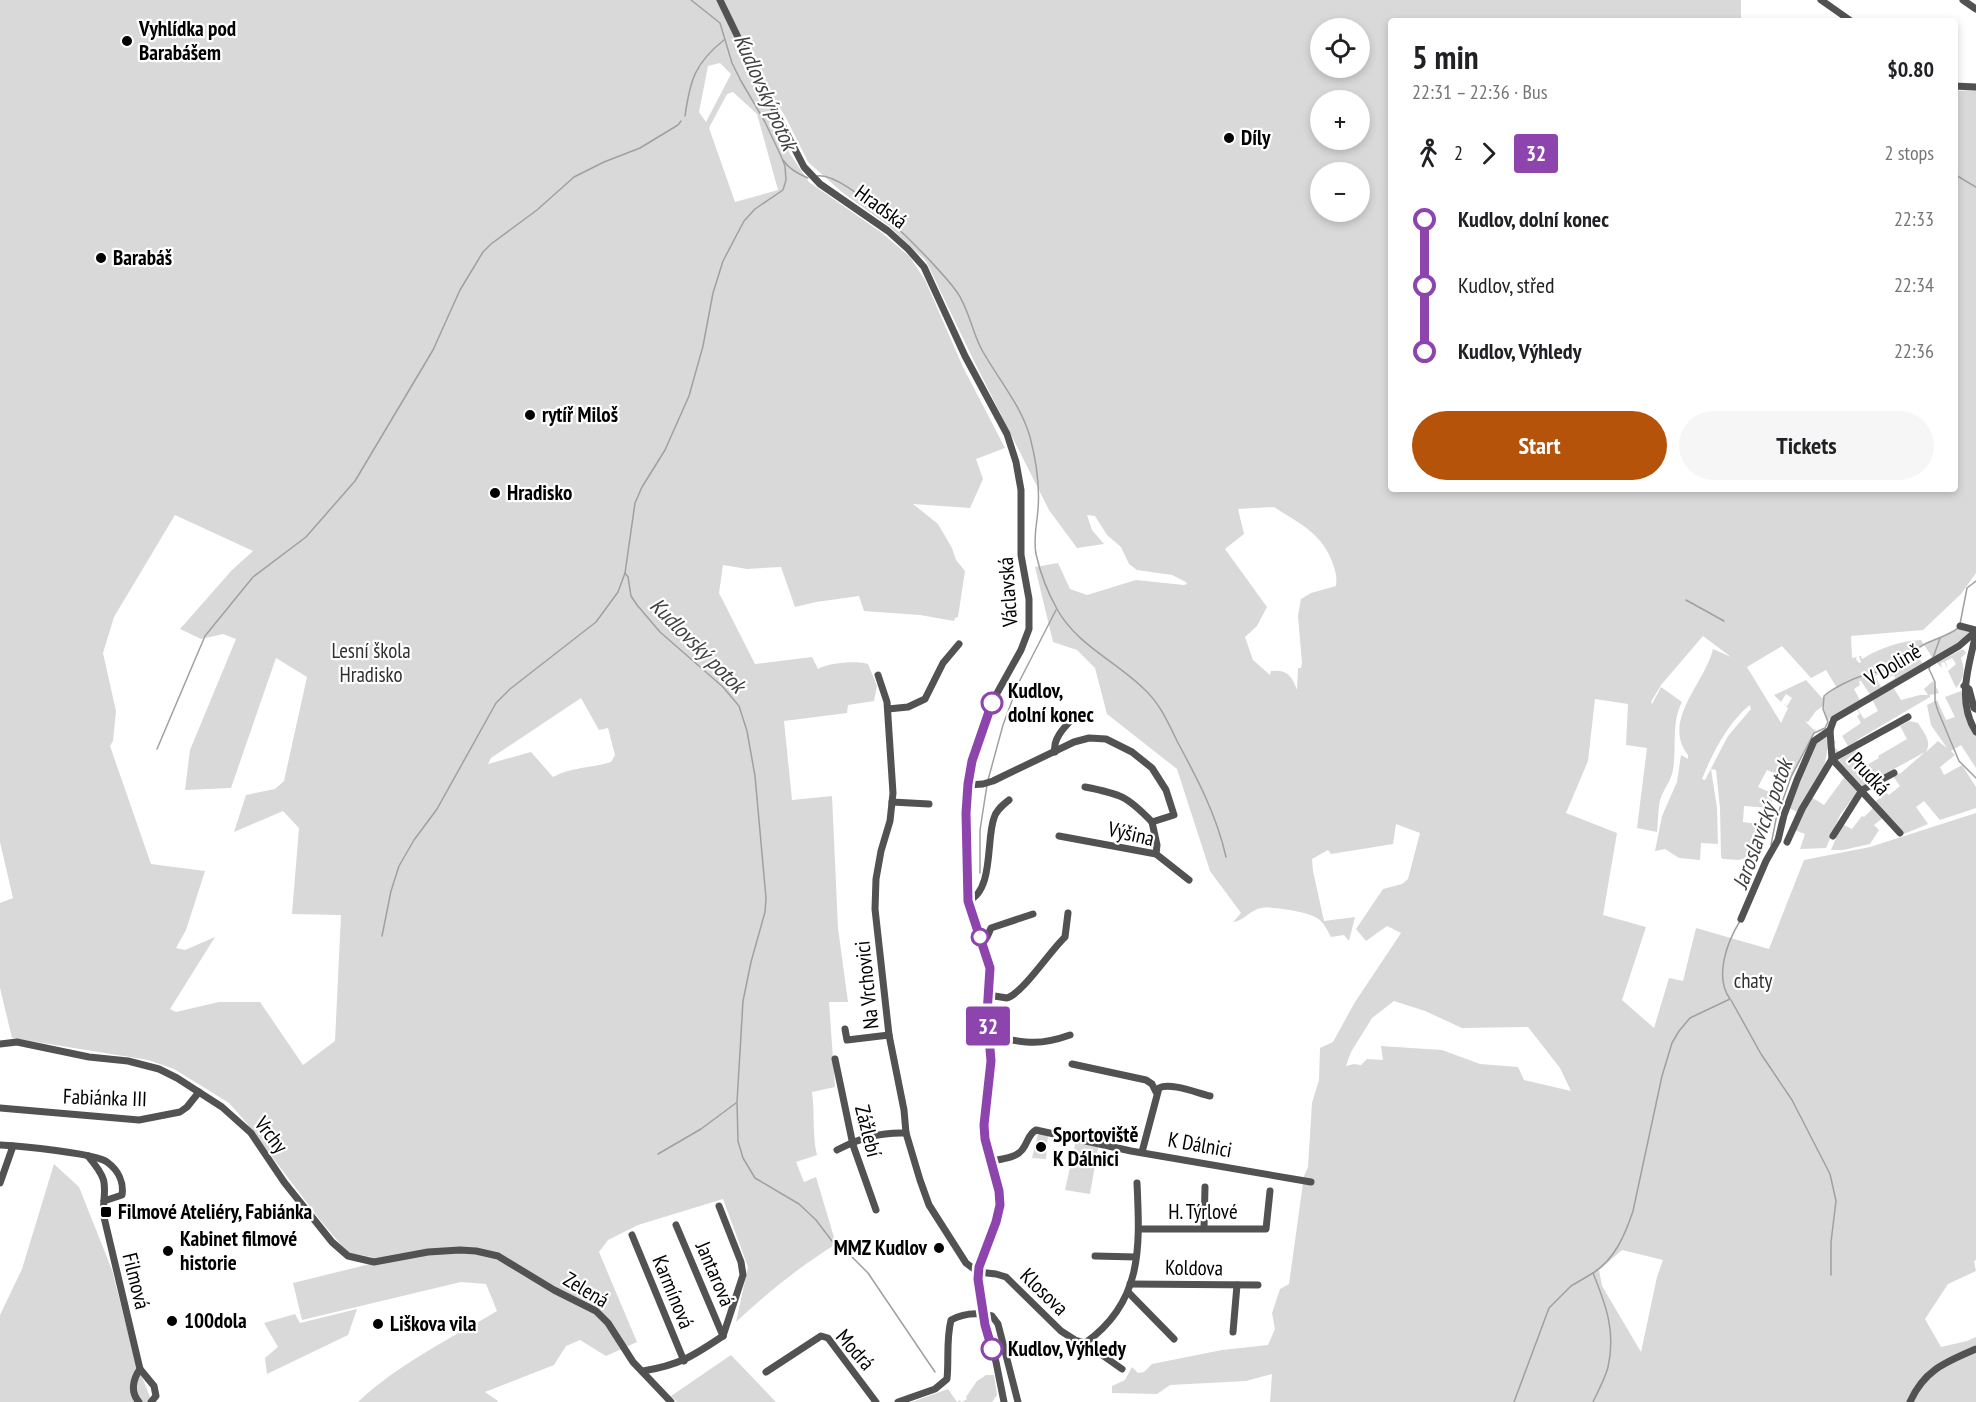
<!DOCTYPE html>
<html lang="en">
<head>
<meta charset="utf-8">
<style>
  :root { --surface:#fff; --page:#f6f6f6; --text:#202124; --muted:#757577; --accent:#b45309 }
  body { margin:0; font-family:"PT Sans Narrow",sans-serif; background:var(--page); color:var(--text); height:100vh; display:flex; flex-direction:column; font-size:22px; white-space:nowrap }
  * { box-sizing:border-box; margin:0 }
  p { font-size:20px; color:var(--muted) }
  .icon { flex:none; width:33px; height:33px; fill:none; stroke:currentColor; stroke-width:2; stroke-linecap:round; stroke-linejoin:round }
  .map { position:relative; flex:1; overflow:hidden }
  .details { position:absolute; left:1388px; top:18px; width:570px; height:474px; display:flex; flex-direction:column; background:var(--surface); border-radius:6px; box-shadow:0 3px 9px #0003 }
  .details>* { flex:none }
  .badge { padding:0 12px; border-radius:4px; font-size:21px; line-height:39px }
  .controls { position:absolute; left:1310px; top:18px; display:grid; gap:12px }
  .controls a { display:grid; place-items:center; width:60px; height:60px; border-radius:50%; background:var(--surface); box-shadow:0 3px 9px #0003; font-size:30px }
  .map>.badge { position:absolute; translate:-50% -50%; box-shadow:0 0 0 3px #fff }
  .legs { display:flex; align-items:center; gap:9px; height:66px; padding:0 24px; font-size:20px }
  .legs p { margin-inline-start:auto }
  .head { display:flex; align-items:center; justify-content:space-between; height:102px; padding:0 24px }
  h1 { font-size:33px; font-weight:800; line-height:45px }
  .button { display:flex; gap:12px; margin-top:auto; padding:12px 24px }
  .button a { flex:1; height:69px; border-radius:36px; background:var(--accent); color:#fff; font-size:24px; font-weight:800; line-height:69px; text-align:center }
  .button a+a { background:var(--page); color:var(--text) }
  ul { padding:0 24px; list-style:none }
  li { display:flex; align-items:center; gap:21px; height:66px; font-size:22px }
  li i { display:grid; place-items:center; width:9px; height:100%; margin:0 8px; background:currentColor }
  li i::after { content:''; width:15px; height:15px; margin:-8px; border:4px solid; border-radius:50%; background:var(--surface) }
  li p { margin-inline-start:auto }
  li:first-child i { background:linear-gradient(#0000 50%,currentColor 0) }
  li:last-child i { background:linear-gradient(currentColor 50%,#0000 0) }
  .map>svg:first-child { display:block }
</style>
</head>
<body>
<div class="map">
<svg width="1976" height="1402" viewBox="0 0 1976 1402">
  <rect width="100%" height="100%" fill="#fff"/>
  <g fill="#d9d9d9" fill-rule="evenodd">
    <path d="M0,0H717L774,114L790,154L809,182L882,233L910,257L925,280L963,367L1005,448L976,459L983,479L970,508L913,504L938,524L952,548L956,560L965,571L958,617L955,618L954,621L920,615L864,611L859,596L816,602L795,607L781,567L747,569L723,565L719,593L755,664L812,657L818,669C827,663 858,660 868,664L877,686L874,701L848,705L847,713L784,721L792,800L832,796L838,928L848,1002H829L835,1087L812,1092C815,1113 812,1135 817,1155L796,1162L804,1182L816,1177L836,1244C799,1267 767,1293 736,1322L748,1267L723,1199L638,1225L608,1240L599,1252L637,1342L606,1356L580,1340L566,1346L554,1365L485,1392L498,1401L497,1402H358C398,1364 450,1339 497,1311L486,1284L461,1282L302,1320L293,1283L370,1264L372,1257L348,1253L320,1220L245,1121L229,1103L174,1069L148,1060L12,1038L0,988V903L13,898L0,842ZM720,63L731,74L706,122L699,112L708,66ZM733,92L757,114L778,190L735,202L709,128L727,94ZM175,515L253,551L232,570L180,629L201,639L223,634L236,639L190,750L185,790L231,788L276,658L307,677L284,781L275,789L246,795L234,832L283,811L299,828L292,914L341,915L335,1041L303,1065L260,1002H219L176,1012L170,1009L215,937L185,950L176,948L186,930L205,871L151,864L110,746L113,741L116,711L103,653L114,617ZM581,698L599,730L608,728L615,755L611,762C592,768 571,767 553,777L531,752L488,764L491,758Z"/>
    <path d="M724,0H1741V21H1390V489H1954L1955,91L1976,90V573L1961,594L1923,630L1851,636L1852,658L1857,657L1856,659L1859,663L1861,662L1859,656H1861L1862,659C1880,648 1900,641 1921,640L1924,645L1957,628L1970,632L1962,642L1928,663L1926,661L1932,657L1924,645L1915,651L1924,666L1871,696L1861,681H1859L1860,685L1854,689L1861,702L1830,720L1829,717V720L1827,721L1823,706L1816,711L1808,722L1805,721L1814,730L1816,729L1790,780L1767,770L1758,787L1774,794L1770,808L1744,806L1743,822L1765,825L1762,854L1739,860L1723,859L1721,857L1720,808L1716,770L1711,769L1717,808L1718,844L1701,843L1700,860L1679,858L1665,849L1655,851L1662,816L1677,782L1681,755L1688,759V755C1661,721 1705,683 1713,649L1731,657L1703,636L1661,685L1651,702L1652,704L1661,687L1682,702C1671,723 1677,747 1673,770C1671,781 1663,790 1660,800C1658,810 1658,822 1657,832L1637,828L1647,748L1626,745L1628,704L1595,699L1588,761L1566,813L1617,833L1603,915L1646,927L1622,1000L1654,1028L1669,978L1683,981L1696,928L1769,949L1804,860L1870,847L1976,813V1260L1974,1261L1976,1271L1948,1284L1925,1319L1941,1347L1967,1341L1976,1337V1402H1270L1272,1374L1246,1381L1170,1385L1157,1394L1112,1393V1386L1125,1380L1132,1367L1138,1373L1144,1372L1152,1364L1222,1350L1268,1345L1275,1329L1272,1313L1280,1289L1289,1284L1304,1176L1308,1167L1312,1103L1319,1080L1320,1048L1333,1042L1355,1002L1401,933L1387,926L1366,941L1356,929L1383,889L1402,884L1408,879L1420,833L1396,824L1393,844L1331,854L1328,850L1312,859L1313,871L1324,921L1355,917L1349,941L1344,935L1331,937C1327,930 1324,922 1317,918C1308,912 1273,906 1262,908C1251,909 1244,921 1233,922L1241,913L1210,871L1177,769L1107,714L1095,668L1077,650L1053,642L1035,567L1058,563L1070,589L1087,595L1136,580L1184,585L1187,584L1186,582L1172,575L1137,570L1129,564L1121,547L1107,535L1095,516L1087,515L1092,530L1104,544L1077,548L1049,510L973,359L926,261L888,225L843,193L808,162L786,118L757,69ZM1320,28H1359V68H1320ZM1320,100H1359V140H1320ZM1320,172H1359V212H1320ZM1274,507C1300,524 1324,534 1334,567C1336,573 1337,578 1336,586L1311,593L1301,599L1298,616L1302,663L1301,668H1298L1297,690C1292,676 1287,669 1271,671L1270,675L1253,660L1245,637L1257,626L1267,607L1225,549L1244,534L1238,509ZM1782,646L1811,678L1826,670L1837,688L1822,698L1806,680L1774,695L1781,702L1786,694L1792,698L1787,706L1783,703L1788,708L1781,723L1747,667ZM1884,671L1888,678L1894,675L1895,678L1881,687L1875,676ZM1750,705L1751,709L1728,736L1705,780L1702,779C1712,754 1728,722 1750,705ZM1394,1001L1425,1011L1462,1028L1528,1027L1560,1068L1571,1091L1524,1080L1518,1067L1480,1064L1442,1050L1381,1046L1383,1060L1367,1059L1361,1065L1354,1064L1346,1066L1351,1052L1372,1018ZM1622,1250L1663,1260L1657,1277L1641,1352L1602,1286L1599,1270Z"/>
    <path d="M1963,649L1966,653L1961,658C1965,670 1965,678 1956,688L1948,671L1956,664L1952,658L1945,661L1948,669L1944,662L1941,663L1942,668L1937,663Z"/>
    <polygon points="1933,681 1939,693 1930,695 1930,697 1857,740 1859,744 1838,755 1832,752 1833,740 1836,742 1833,745 1839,752 1848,746 1842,736 1861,723 1857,716 1860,714 1857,710 1854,710 1857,708 1864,719 1878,711 1872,699 1893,687 1901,700 1920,695 1928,695 1924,689"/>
    <path d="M1961,691L1971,729L1976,737V768L1961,745L1951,751L1955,755L1940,767L1944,775L1962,765L1976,787V808L1940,820L1924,801L1916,807L1928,824L1904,834L1875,802L1886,792L1889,795L1900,786L1893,776L1901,773L1925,752L1861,787L1835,759L1854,748L1865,766L1879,758L1878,756L1907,739L1900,726L1885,734L1884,731L1898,723L1900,726L1909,721L1918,723C1924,733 1932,741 1926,752L1938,741L1947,748L1931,725L1927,705L1937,700L1946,720L1955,717L1945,697Z"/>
    <polygon points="1825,734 1830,735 1824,768 1797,812 1789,808 1816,742"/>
    <polygon points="1846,775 1859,790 1840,815 1826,848 1800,849 1805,834 1794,830 1811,797 1824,805"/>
    <polygon points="1874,807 1884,817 1874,825 1879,830 1870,844 1843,850 1831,850 1842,824 1852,829 1862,816 1864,817"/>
    <polygon points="1038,1134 1048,1135 1046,1159 1032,1158"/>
    <polygon points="1076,1140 1097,1145 1098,1148 1090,1194 1065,1190"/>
    <polygon points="54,1164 79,1187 112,1270 135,1360 152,1402 0,1402 0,1315 22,1269"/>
    <polygon points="357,1309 348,1335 267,1374 265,1358 278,1347 264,1323 295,1314 300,1323"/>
    <polygon points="731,1355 776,1402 677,1402 671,1396"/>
    <polygon points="986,1375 994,1375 997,1395 992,1402 962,1402 967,1399 966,1397 977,1381"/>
    <polygon points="948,1389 957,1402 960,1400 961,1402 912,1402"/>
  </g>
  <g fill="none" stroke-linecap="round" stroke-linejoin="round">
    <g stroke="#a0a0a0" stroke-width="1.5">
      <polyline points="691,0 720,23 732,63 741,81 765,122 781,156 785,166 786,180 783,190 755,209 744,221 723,261 713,293 703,346 689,396 665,450 642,487 635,503 625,573 628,577 631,596 637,605 660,632 723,687 739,706 747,731 755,776 766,898 765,912 751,962 743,1001 737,1102 738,1141 743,1158 755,1178 799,1204 816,1220 835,1245 848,1253 868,1273 935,1372"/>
      <path d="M685,116C690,80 695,63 724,40"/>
      <path d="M783,160C789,169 798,174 808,178"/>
      <polyline points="1954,174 1976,187"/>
      <path d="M817,176C848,171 939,267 957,292C969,309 972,332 982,350C998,379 1021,405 1030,437C1036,460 1040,485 1038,509C1037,524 1033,539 1036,554C1040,572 1048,593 1057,609C1076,644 1115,661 1143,688C1159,702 1168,722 1177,741C1197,778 1217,816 1226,857"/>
      <polyline points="1686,600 1724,621"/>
      <polyline points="1960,624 1967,588 1976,581"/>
      <polyline points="1933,658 1940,638"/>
      <polyline points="1930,666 1929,669 1935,682 1935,701 1938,711 1959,761 1976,778"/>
      <polyline points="157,749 205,636 253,577 306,537 355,481 433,350 460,290 483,252 491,244 537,210 574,177 604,162 640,148 678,125 681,121"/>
      <polyline points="988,780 1003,725 1019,682 1056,610"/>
      <path d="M1771,845L1776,819L1791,777L1814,733L1825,728L1828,722L1823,709L1824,696C1833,688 1852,679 1864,675C1870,672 1876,673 1882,671C1898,664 1910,652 1925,644C1936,638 1949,636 1958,628"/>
      <polyline points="980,873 980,830 987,785"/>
      <polyline points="382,936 391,891 399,866 414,840 437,809 496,703 510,689 596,622 618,592 625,573"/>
      <polyline points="1731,1000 1761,1054 1792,1100 1830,1174 1836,1201 1831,1242 1831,1275"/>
      <polyline points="658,1154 701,1129 736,1103"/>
      <polyline points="1514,1402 1549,1308 1571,1286 1593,1273"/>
      <path d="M1593,1402C1598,1391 1605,1379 1608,1367C1616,1332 1606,1305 1593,1273C1615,1259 1625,1235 1633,1211L1662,1076L1672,1043L1679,1031L1690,1018L1730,999C1714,977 1727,942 1740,921"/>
    </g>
    <g stroke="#525252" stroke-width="7">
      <polyline points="720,0 750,62 804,167 820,184 888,231 908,249 924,267 965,356 1007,434 1016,462 1021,490 1021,555 1029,599 1029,629 1021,650 996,695 982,728 969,772 966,813 968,901 990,968 987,1014 991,1061 984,1125 985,1139 1000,1198 999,1214 979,1267 978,1284 985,1325 996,1362 1004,1402"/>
      <polyline points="1821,0 1851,21"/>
      <polyline points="1963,0 1976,9"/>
      <polyline points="1954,86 1976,87"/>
      <polyline points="1960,626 1976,630"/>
      <path d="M1976,633C1969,667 1956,700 1976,732"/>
      <polyline points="878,675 887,702 893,793 890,821 881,851 876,879 875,909 889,1035 904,1110 906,1133 920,1180 929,1205 966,1263 978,1272 996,1274 1006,1277 1061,1331 1075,1340 1085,1343 1122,1369"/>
      <polyline points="1964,686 1969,689 1974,708 1976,709"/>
      <polyline points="888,709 908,707 925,699 943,663 959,644"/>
      <path d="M1055,752C1052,737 1068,724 1077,714"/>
      <polyline points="967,785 983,784 993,781 1074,742 1089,738 1106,739 1132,752 1152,768 1166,790 1174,815 1152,822"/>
      <path d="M1085,787C1121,794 1127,796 1152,822"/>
      <polyline points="892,802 929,804"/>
      <polyline points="1152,822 1157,845 1156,854"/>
      <polyline points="1900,833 1832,759 1830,730 1834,719 1959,646 1976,631"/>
      <polyline points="1059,836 1156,854 1189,880"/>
      <polyline points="1833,836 1862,790 1894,773"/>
      <polyline points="1787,842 1802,809 1832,759 1908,717"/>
      <path d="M968,901C994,891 986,839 994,818C996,810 1003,805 1009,800"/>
      <polyline points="1741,919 1766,861 1778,840 1784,815 1797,780 1814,741 1830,730"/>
      <polyline points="982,943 987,937 991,928 1033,914"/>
      <path d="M988,995L1007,998C1023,993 1050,951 1065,937L1068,913"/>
      <polyline points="845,1029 847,1040 889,1035"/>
      <path d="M989,1036C1023,1042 1036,1047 1070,1035"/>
      <polyline points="0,1044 17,1042 89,1057 128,1061 159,1069 177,1078 222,1107 251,1133 284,1182 332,1242 348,1256 374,1262 428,1252 460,1250 476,1251 498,1256 554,1290 596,1311 608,1323 633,1362 671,1402"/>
      <polyline points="835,1059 853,1145 876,1210"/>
      <polyline points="1072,1064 1146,1080 1152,1084 1156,1092"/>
      <polyline points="0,1108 139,1120 180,1112 187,1107 199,1092"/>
      <path d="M0,1145C19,1146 95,1153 107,1162C118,1170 124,1182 122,1195L104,1201"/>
      <path d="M837,1150C860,1138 880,1132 906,1133"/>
      <path d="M1142,1152L1159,1088C1170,1082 1197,1093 1210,1096"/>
      <path d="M88,1156C109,1181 105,1183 103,1213L140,1369L154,1386L156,1396L151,1402"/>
      <path d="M991,1161C1001,1159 1016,1158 1022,1150C1028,1143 1028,1134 1036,1130L1131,1151L1311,1182"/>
      <polyline points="0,1183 13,1146"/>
      <polyline points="719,1206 741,1262 743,1275 723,1336"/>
      <polyline points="676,1225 723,1336"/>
      <polyline points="1204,1228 1205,1187"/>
      <polyline points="1139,1229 1266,1229 1270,1191"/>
      <polyline points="632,1235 684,1361"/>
      <polyline points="1095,1256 1136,1257"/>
      <polyline points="1130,1284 1258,1285"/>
      <polyline points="1128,1292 1174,1339"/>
      <polyline points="1233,1332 1237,1285"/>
      <path d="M1085,1343C1143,1302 1140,1247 1137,1183"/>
      <path d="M643,1371C680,1365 693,1356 723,1336"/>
      <polyline points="766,1372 821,1336 828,1338 876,1402"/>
      <path d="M139,1402C130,1392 133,1379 140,1369"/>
      <path d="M898,1402L935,1389L947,1379C949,1359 946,1340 951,1320C964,1313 977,1312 992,1316L998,1324L1018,1402"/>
      <path d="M1910,1402C1924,1370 1946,1362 1976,1349"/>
    </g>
  </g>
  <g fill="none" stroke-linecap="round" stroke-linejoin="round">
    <defs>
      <polyline id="line-1" points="992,703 972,761 968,784 966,813 968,901 990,968 987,1014 991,1061 984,1125 985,1139 999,1191 1000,1205 996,1222 979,1267 978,1279 985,1325 992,1349"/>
    </defs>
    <use href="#line-1" stroke="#fff" stroke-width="14"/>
    <use href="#line-1" stroke="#8e44ad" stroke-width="9"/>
  </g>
  <g fill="#000" stroke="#fff" stroke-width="2">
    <circle cx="127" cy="41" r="6"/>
    <circle cx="1229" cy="138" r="6"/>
    <circle cx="101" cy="258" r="6"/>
    <circle cx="530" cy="415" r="6"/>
    <circle cx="495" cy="493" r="6"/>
    <circle cx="1041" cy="1147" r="6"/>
    <rect x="100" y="1206" width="12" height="12" rx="3"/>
    <circle cx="939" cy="1248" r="6"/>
    <circle cx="168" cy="1251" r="6"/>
    <circle cx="172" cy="1321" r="6"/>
    <circle cx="378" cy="1324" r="6"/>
  </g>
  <g fill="#fff" stroke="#8e44ad" stroke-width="3">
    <circle cx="992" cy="703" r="10"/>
    <circle cx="980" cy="937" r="8"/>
    <circle cx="992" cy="1349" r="10"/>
  </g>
  <g text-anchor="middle" stroke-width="4.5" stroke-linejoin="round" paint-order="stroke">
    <g font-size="21" font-weight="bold" fill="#000" stroke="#fff" text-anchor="start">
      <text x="139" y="36">Vyhlídka pod<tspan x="139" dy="24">Barabášem</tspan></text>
      <text x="1241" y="145">Díly</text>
      <text x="113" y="265">Barabáš</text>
      <text x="542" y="422">rytíř Miloš</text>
      <text x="507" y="500">Hradisko</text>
      <text x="1053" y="1142">Sportoviště<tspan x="1053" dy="24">K Dálnici</tspan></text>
      <text x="118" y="1219">Filmové Ateliéry, Fabiánka</text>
      <text x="180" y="1246">Kabinet filmové<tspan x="180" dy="24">historie</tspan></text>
      <text x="927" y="1255" text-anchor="end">MMZ Kudlov</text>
      <text x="184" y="1328">100dola</text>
      <text x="390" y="1331">Liškova vila</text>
    </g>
    <g font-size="21" fill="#000" stroke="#fff">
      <text transform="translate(881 207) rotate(36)" y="7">Hradská</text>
      <text transform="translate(1008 592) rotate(-94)" y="7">Václavská</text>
      <text transform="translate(1893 665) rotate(-31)" y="7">V Dolině</text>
      <text transform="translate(1869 774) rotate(47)" y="7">Prudká</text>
      <text transform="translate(1131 834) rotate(13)" y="7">Výšina</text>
      <text transform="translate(867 985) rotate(-96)" y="7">Na Vrchovici</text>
      <text transform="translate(105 1098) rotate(2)" y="7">Fabiánka III</text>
      <text transform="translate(868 1131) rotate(76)" y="7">Zážlebí</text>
      <text transform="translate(271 1135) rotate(52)" y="7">Vrchy</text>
      <text transform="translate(1200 1145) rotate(10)" y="7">K Dálnici</text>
      <text x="1203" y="1219">H. Týrlové</text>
      <text transform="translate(1194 1268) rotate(1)" y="7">Koldova</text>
      <text transform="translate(715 1274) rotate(67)" y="7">Jantarová</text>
      <text transform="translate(136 1281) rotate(76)" y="7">Filmová</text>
      <text transform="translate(586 1290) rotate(31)" y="7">Zelená</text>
      <text transform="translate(673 1292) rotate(68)" y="7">Karmínová</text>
      <text transform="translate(1044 1292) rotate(44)" y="7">Klosova</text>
      <text transform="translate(855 1350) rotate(49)" y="7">Modrá</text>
    </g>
    <g font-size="21" fill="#303030" stroke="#fff">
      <text x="371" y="658">Lesní škola<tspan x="371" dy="24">Hradisko</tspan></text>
      <text x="1753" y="988">chaty</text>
    </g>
    <g font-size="21" font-weight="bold" fill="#000" stroke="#fff" text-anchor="start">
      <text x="1008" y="698">Kudlov,<tspan x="1008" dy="24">dolní konec</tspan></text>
      <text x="1008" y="1356">Kudlov, Výhledy</text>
    </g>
    <g font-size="22" font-style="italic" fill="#414141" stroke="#fff">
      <text transform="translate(766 92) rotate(66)" y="8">Kudlovský potok</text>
      <text transform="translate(698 645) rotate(45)" y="8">Kudlovský potok</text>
      <text transform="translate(1762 824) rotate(-70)" y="8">Jaroslavický potok</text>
    </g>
  </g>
</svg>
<div class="controls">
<a><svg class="icon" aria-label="locate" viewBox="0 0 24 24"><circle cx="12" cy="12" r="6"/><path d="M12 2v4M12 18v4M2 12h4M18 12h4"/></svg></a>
<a>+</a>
<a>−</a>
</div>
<b class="badge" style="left:988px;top:1026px;background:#8e44ad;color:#fff">32</b>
<section class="details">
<div class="head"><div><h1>5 min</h1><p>22:31 – 22:36 · Bus</p></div><b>$0.80</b></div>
<div class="legs"><svg class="icon" aria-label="walk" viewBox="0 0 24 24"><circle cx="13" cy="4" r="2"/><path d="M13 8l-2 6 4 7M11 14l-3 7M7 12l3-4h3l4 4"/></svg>2<svg class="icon" aria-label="forward" viewBox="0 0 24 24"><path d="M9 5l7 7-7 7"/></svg><b class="badge" style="background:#8e44ad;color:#fff">32</b><p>2 stops</p></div>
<ul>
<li><i style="color:#8e44ad"></i><b>Kudlov, dolní konec</b><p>22:33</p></li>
<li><i style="color:#8e44ad"></i><span>Kudlov, střed</span><p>22:34</p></li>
<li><i style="color:#8e44ad"></i><b>Kudlov, Výhledy</b><p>22:36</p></li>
</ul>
<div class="button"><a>Start</a><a>Tickets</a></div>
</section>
</div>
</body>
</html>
